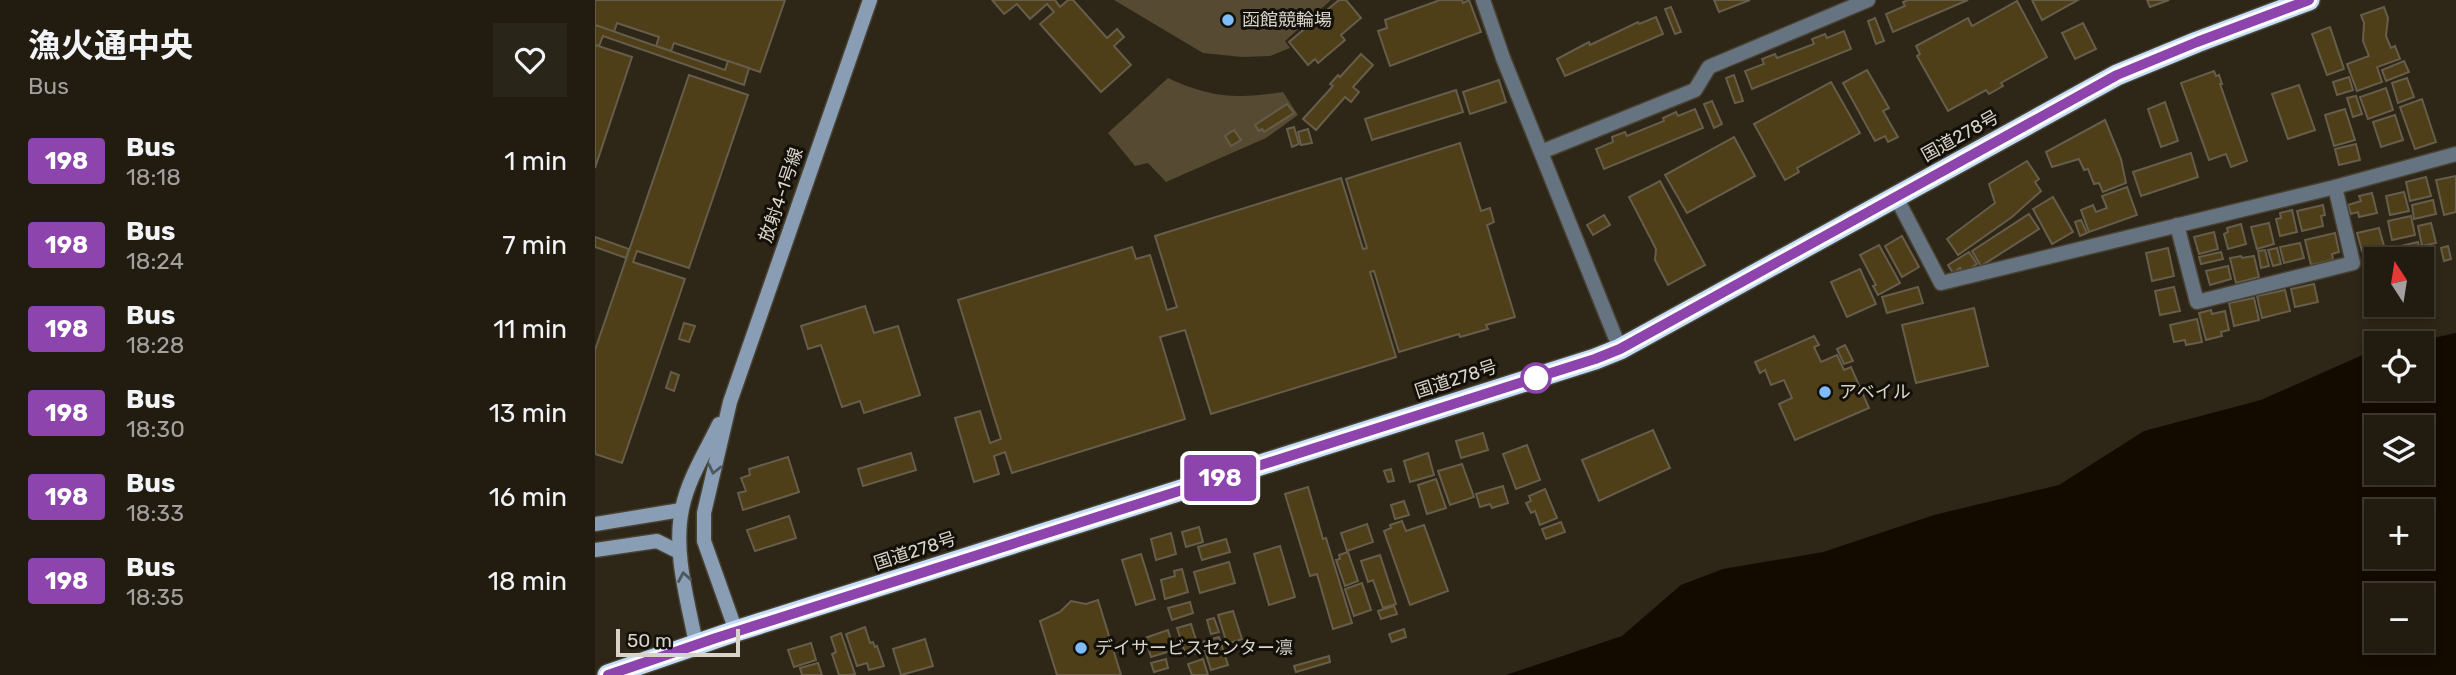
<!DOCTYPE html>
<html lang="en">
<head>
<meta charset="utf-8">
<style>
  :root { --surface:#221c10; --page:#2a2519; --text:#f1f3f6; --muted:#a2a19f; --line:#3f3a30 }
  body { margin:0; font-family:Rubik,"Noto Sans JP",sans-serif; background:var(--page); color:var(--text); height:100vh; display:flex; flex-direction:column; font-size:26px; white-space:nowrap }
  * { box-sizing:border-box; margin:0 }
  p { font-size:23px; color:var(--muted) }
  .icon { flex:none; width:38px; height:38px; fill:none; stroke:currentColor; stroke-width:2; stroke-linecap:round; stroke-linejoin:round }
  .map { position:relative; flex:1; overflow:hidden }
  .sheet { display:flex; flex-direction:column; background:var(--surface); width:595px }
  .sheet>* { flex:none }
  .badge { padding:0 14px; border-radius:5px; font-size:24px; line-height:46px }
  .needle { width:46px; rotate:348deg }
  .fabs { position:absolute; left:1769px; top:247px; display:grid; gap:14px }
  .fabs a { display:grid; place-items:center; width:70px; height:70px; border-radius:0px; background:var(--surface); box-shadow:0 4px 10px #0003,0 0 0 2px var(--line); font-size:35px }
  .scale { position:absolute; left:21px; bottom:18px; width:124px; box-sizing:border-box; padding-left:7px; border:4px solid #d9d4ca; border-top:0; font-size:19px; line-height:24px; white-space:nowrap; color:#d9d4ca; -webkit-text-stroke:5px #131009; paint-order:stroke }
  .map>.badge { position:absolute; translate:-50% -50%; box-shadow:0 0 0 4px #fff }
  .round { display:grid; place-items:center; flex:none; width:74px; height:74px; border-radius:0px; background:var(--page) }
  .headline { display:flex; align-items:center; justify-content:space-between; height:119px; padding:0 28px }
  h1 { font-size:33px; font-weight:700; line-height:52px }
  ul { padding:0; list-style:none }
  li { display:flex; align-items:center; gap:21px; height:84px; padding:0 28px }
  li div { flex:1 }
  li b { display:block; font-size:26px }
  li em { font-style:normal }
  li .badge { min-width:77px; font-weight:700; text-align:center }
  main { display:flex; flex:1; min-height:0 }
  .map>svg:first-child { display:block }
</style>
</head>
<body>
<main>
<section class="sheet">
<div class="headline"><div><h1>漁火通中央</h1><p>Bus</p></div><a class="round"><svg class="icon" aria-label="heart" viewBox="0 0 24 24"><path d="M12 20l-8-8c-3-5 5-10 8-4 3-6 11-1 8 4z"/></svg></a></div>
<ul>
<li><span class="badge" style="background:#8e44ad;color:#fff">198</span><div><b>Bus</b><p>18:18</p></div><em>1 min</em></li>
<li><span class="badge" style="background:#8e44ad;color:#fff">198</span><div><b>Bus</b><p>18:24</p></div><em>7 min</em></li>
<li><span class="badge" style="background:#8e44ad;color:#fff">198</span><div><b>Bus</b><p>18:28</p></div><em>11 min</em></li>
<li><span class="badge" style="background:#8e44ad;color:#fff">198</span><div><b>Bus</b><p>18:30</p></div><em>13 min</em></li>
<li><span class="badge" style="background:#8e44ad;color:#fff">198</span><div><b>Bus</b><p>18:33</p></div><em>16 min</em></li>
<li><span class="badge" style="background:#8e44ad;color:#fff">198</span><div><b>Bus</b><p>18:35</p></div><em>18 min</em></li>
</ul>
</section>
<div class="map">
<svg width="1861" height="675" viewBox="0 0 1861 675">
  <rect width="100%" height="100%" fill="#2e2616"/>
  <g fill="#564b32">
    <polygon points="519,0 736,0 690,41 695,48 675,56 647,57 608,53"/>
    <path d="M573,78C615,98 643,99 688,92L703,115L671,138L571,182L553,163L540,166L513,133Z"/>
  </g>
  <path fill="#130b00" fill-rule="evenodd" d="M1861,333V675H911L1027,636L1086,585L1128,569L1228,552L1339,515L1464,485L1549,431L1666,400L1772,353L1781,351L1782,388H1827V343H1816ZM1782,427H1827V472H1782ZM1782,511H1827V556H1782ZM1782,595H1827V640H1782Z"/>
  <g fill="#4e3f19" stroke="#665d4b" stroke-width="2">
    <polygon points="0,0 190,0 165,72 79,43 76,51 61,46 64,37 22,23 19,32 0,25"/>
    <polygon points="397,0 460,0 465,7 473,0 478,0 512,38 522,29 529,37 519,46 536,65 506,92 445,24 459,12 452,4 435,19 422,4 409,14"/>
    <polygon points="744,0 751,0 766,18 746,35 750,40 723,63 720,59 713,65 694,42"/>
    <polygon points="845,0 867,0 868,3 874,0 886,32 795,66 783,31 792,28 790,20"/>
    <polygon points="1119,0 1155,0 1124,12"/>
    <polygon points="1313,0 1373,0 1298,32 1291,14 1310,6 1308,2"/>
    <polygon points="1437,0 1483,0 1447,20"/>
    <polygon points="1552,0 1574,0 1555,7"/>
    <polygon points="1422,1 1452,57 1406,83 1408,86 1394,94 1391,90 1353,111 1322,56 1325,54 1321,46 1373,18 1377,26"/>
    <polygon points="1076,7 1086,32 1080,34 1070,9"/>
    <polygon points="1789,7 1793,18 1791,36 1796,48 1800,46 1805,59 1782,67 1787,82 1762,91 1752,64 1774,56 1768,41 1769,23 1766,15"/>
    <polygon points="1061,17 1068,34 970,76 962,59 994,42 995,45 1043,22 1044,24"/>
    <polygon points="1280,18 1289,41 1281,44 1273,21"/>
    <polygon points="1488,23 1501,49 1480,59 1467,33"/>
    <polygon points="0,25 130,70 133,61 154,68 149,85 8,36 4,46 0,45"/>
    <polygon points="1735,27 1749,69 1732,75 1717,34"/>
    <polygon points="1249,31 1256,49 1157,89 1150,71 1169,64 1167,59 1180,54 1182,58 1219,44 1217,39 1230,34 1232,38"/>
    <polygon points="0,45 37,57 0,168"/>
    <polygon points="766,54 778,65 758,87 764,92 756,102 750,97 721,130 708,119 738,86 735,84 743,75 745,77"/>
    <polygon points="1809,61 1814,72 1791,81 1787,70"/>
    <polygon points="1272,70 1294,108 1288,111 1303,137 1293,142 1290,136 1280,141 1248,83"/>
    <polygon points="1619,71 1621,76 1624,75 1627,84 1625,84 1652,161 1636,167 1631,154 1614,160 1586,83"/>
    <polygon points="94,75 153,95 94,268 42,251 38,262 90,279 27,463 0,454 0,350"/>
    <polygon points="1139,75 1148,101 1140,103 1131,78"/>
    <polygon points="1754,77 1758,90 1742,95 1738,82"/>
    <polygon points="1812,78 1819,97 1803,103 1797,83"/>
    <polygon points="904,80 911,102 875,114 868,92"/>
    <polygon points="1236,82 1265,133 1202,168 1204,172 1190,180 1159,124"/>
    <polygon points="1704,85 1720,130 1693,139 1677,94"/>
    <polygon points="1791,88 1798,110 1773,119 1765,97"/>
    <polygon points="861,90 868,112 777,140 770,119"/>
    <polygon points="1761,96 1767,114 1758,117 1752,98"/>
    <polygon points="1827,99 1841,142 1820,149 1805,107"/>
    <polygon points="1117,101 1127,124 1119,128 1109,104"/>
    <polygon points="1570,102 1583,141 1566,147 1553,109"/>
    <polygon points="692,104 699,113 669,132 667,129 664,131 660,125"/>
    <polygon points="1100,109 1108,128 1009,169 1001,149 1018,142 1017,137 1030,132 1032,136 1069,121 1068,118 1081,112 1083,116"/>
    <polygon points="1750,109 1760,140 1739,146 1730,115"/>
    <polygon points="1800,115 1808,140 1786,147 1778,122"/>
    <polygon points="1510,120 1526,159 1531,183 1508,192 1504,183 1499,184 1493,169 1489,170 1484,159 1457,167 1451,152"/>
    <polygon points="699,127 704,144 697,147 692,129"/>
    <polygon points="713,129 717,143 706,145 703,132"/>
    <polygon points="639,130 646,140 636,146 630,136"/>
    <polygon points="1139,137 1160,176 1092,213 1070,175"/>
    <polygon points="865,143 886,211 895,208 899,222 892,225 920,317 891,325 893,329 865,337 864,334 804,352 779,271 775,272 801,357 616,414 590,330 565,337 590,419 417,473 410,452 399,456 404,474 379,482 360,418 385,411 395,443 406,439 363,300 537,247 541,259 555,255 572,310 582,307 560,236 746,178 768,249 772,248 751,179"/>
    <polygon points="1761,144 1765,160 1744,165 1740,149"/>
    <polygon points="1596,153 1603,177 1546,196 1538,172"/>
    <polygon points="1432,161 1444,179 1440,182 1446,191 1417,217 1363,255 1352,239 1400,203 1394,184"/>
    <polygon points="1861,176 1861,212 1849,215 1841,180"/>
    <polygon points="1831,177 1836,196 1815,201 1811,182"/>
    <polygon points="1065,181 1110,265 1073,285 1060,260 1061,249 1034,197"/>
    <polygon points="1532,187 1542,215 1494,232 1486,210 1498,205 1501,212 1512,208 1507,196"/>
    <polygon points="1809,192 1814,211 1795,215 1791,196"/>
    <polygon points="1777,193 1782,213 1764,217 1763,212 1756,214 1753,205 1766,201 1764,196"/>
    <polygon points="1458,197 1478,232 1457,244 1438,209"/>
    <polygon points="1838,200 1841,214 1819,219 1817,205"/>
    <polygon points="1728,205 1730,215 1726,216 1728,226 1707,231 1702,211"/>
    <polygon points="1697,210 1702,232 1685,236 1681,219 1686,218 1685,213"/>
    <polygon points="1434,214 1444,229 1386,266 1377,251"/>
    <polygon points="1009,215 1015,225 998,235 992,225"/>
    <polygon points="1816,216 1820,235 1797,240 1793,221"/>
    <polygon points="1486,220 1492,233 1485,236 1480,222"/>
    <polygon points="1674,223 1679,244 1662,249 1656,227"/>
    <polygon points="1836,223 1841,243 1827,246 1823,226"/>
    <polygon points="1646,224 1651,244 1633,249 1629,234 1633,232 1632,228"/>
    <polygon points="1784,228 1789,246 1767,251 1762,233"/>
    <polygon points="1619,232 1623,249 1604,254 1599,237"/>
    <polygon points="1740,233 1744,252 1737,254 1738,260 1716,265 1710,240"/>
    <polygon points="1307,236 1324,267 1307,277 1290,246"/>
    <polygon points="0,237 34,249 31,258 0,247"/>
    <polygon points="1823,242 1827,259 1790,259 1788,250"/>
    <polygon points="1705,243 1709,258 1689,263 1685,247"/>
    <polygon points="1284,245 1305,283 1283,295 1278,286 1281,285 1265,255"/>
    <polygon points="1853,246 1856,259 1849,261 1846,248"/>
    <polygon points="1573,248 1579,276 1557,281 1551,253"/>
    <polygon points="1682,248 1686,264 1678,266 1673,250"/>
    <polygon points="1670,250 1674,266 1666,268 1663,251"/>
    <polygon points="1374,252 1382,264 1368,273 1365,268 1358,273 1353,265"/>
    <polygon points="1626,252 1628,259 1606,264 1604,257"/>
    <polygon points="1646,256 1647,258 1659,256 1664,277 1641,283 1635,258"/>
    <polygon points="1633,266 1636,279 1615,285 1611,271"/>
    <polygon points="1265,269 1281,304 1252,317 1236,282"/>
    <polygon points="1719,284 1723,302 1700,307 1696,289"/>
    <polygon points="1323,287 1328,303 1292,313 1287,297"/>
    <polygon points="1579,287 1585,311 1565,315 1560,291"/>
    <polygon points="1690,290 1695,311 1667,318 1662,296"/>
    <polygon points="1659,298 1664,320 1639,326 1634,303"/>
    <polygon points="270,306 279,333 303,326 325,395 269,413 265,401 247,407 226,345 213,349 206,326"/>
    <polygon points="1379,308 1393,366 1321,383 1307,325"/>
    <polygon points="1616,310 1617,314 1630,311 1634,330 1626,332 1627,336 1611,340 1604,313"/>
    <polygon points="1602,319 1607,342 1591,345 1590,340 1579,342 1575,325"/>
    <polygon points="89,323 100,326 94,342 84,339"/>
    <polygon points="1219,336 1224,345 1219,347 1226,362 1242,355 1249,370 1256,367 1274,408 1200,440 1184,404 1197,398 1189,380 1176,385 1170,370 1165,373 1160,362"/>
    <polygon points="1250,345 1258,361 1249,364 1242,349"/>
    <polygon points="76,372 84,375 79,391 71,388"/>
    <polygon points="1058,430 1075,468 1004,501 987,460"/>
    <polygon points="888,433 893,450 866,458 861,441"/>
    <polygon points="932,445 945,480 921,489 908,454"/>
    <polygon points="316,453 321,470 268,486 263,469"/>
    <polygon points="833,453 839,475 815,482 809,461"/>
    <polygon points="193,457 204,492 148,510 143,493 151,491 146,478 155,475 154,469"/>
    <polygon points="867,464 879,497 855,505 843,471"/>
    <polygon points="796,469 799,481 793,482 789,471"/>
    <polygon points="841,479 851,508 832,514 823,485"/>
    <polygon points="908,486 913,503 897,508 895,504 885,507 881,494"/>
    <polygon points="713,487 728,539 731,538 757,623 738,629 722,574 715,576 690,494"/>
    <polygon points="950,489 962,518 945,525 940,511 936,513 931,503 936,501 934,496"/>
    <polygon points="809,501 814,515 800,519 796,505"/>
    <polygon points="194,516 201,538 160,551 152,530"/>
    <polygon points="807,521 811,531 829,525 853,591 815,605 789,531 796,528 795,525"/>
    <polygon points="966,522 970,532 951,539 947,529"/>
    <polygon points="772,524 778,542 752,551 746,533"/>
    <polygon points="604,527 608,542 591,547 587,532"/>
    <polygon points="576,533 581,554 561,560 556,539"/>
    <polygon points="631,539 635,552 607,560 603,547"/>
    <polygon points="685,546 700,597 674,605 659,554"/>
    <polygon points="753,552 763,581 750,586 741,560 745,559 744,555"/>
    <polygon points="546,554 560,599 541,605 527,560"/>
    <polygon points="785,555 801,604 788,608 778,580 773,582 766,561"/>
    <polygon points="634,562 640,583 605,593 599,572"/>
    <polygon points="587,569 593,592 570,599 566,580 580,576 579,571"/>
    <polygon points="767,583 776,610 759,616 750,589"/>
    <polygon points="503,600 526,675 462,675 445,621 465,612 476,601 491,604"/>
    <polygon points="595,602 598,613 577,620 573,608"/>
    <polygon points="799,606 802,614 786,619 783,611"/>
    <polygon points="638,611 647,639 632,644 623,615"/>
    <polygon points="619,618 624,632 616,634 612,620"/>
    <polygon points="596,624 605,652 591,656 582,628"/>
    <polygon points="270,627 275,643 278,642 280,647 282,646 289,666 274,670 272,663 262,666 251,634"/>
    <polygon points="809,629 811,637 797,642 794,634"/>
    <polygon points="573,630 579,650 556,657 550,638"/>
    <polygon points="246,633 260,674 255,675 244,675 237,654 241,652 236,637"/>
    <polygon points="624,637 633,665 616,670 607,642"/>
    <polygon points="330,639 338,666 306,675 298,649"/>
    <polygon points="216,643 221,660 199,667 193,650"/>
    <polygon points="734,656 735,662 701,672 699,666"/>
    <polygon points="571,659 573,668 559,672 556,663"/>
    <polygon points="608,659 613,675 597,675 593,664"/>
    <polygon points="223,663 227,675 207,675 205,668"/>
  </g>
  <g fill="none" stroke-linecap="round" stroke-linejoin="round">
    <defs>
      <g id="street">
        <polyline points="888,0 908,58 1025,349"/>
        <polyline points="946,152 1100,90 1114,67 1273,0"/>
        <polyline points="1301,197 1346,283 1740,187 1861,154"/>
        <polyline points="1582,225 1602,302 1758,263 1740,187"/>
      </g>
      <g id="secondary">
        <polyline points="0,524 86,510"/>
        <polyline points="0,550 62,541 84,552"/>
        <polyline points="141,631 109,541 109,513 135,402 275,0"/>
        <path d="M101,644C93,601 78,553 87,509C93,479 111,451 124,424"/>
      </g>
      <polyline id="highway" points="13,675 141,631 1000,359 1025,349 1522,75 1602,42 1714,0"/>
    </defs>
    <use href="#street" stroke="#494233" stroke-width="17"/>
    <use href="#secondary" stroke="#494233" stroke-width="17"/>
    <use href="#highway" stroke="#494233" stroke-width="24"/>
    <use href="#street" stroke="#667381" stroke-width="14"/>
    <use href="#secondary" stroke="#899eb4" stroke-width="14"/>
    <use href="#highway" stroke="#c3ddf8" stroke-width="21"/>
  </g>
  <defs><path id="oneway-chevron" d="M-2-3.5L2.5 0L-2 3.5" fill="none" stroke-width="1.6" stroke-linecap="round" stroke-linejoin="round" transform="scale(1.75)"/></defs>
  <g stroke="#4e575e">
    <use href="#oneway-chevron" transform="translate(119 469) rotate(103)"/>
    <use href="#oneway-chevron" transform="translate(89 577) rotate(-100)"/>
  </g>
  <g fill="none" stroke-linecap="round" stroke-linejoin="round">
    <defs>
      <polyline id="line" points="13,675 121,638 1000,359 1025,349 1522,75 1602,42 1714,0"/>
    </defs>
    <use href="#line" stroke="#fff" stroke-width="16"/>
    <use href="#line" stroke="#8e44ad" stroke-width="10"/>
  </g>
  <g fill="#7fbdfa" stroke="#131009" stroke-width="2.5">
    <circle cx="633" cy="20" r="7"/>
    <circle cx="1230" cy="392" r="7"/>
    <circle cx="486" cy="648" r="7"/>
  </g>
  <circle fill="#fff" stroke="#8e44ad" stroke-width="3.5" cx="941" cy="378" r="14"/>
  <g text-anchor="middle" stroke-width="6" stroke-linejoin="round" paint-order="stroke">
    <g font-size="18" fill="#d9d4ca" stroke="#131009" text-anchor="start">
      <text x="647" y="26">函館競輪場</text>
      <text x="1244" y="398">アベイル</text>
      <text x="500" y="654">デイサービスセンター凛</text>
    </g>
    <g font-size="18" fill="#d9d4ca" stroke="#131009">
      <text transform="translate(1365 136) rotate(-29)" y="6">国道278号</text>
      <text transform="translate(186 195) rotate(-71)" y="6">放射4-1号線</text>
      <text transform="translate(861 379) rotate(-18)" y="6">国道278号</text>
      <text transform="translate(320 551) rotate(-18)" y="6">国道278号</text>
    </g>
  </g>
</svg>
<div class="fabs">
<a><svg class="needle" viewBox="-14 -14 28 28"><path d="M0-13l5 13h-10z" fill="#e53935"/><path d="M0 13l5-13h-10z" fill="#a2a19f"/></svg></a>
<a><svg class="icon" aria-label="locate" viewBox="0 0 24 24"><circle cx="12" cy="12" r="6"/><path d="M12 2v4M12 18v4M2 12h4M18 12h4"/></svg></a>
<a><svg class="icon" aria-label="layers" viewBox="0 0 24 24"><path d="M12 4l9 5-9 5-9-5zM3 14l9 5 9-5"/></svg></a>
<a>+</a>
<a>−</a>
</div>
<div class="scale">50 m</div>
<b class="badge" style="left:625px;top:478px;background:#8e44ad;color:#fff">198</b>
</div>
</main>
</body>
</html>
